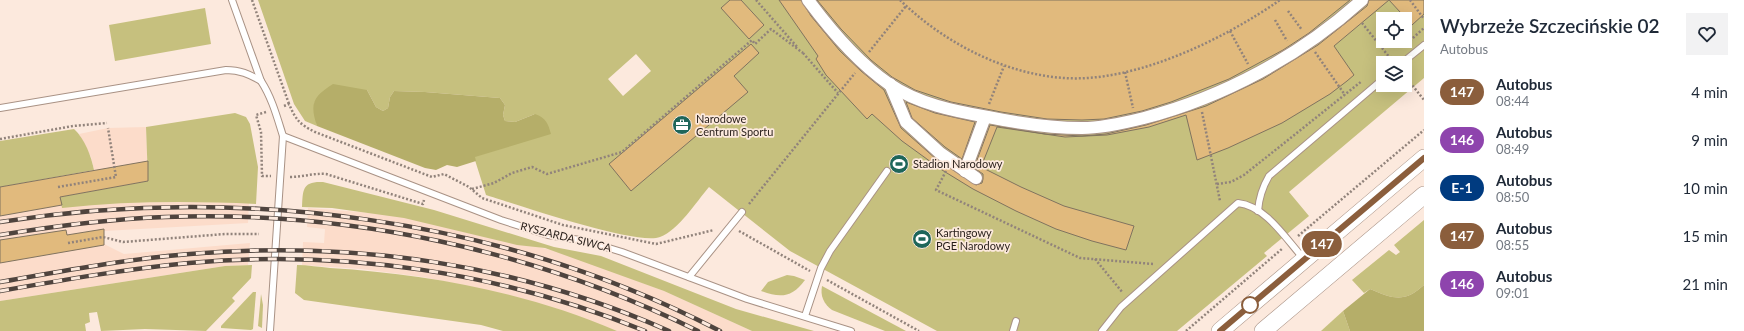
<!DOCTYPE html>
<html lang="pl">
<head>
<meta charset="utf-8">
<style>
  :root { --surface:#fff; --page:#f2f2f3; --text:#1f2937; --muted:#747a83 }
  body { margin:0; font-family:Lato,sans-serif; background:var(--page); color:var(--text); height:100vh; display:flex; flex-direction:column; font-size:15px; white-space:nowrap }
  * { box-sizing:border-box; margin:0 }
  p { font-size:13px; color:var(--muted) }
  .icon { flex:none; width:22px; height:22px; fill:none; stroke:currentColor; stroke-width:2; stroke-linecap:round; stroke-linejoin:round }
  .map { position:relative; flex:1; overflow:hidden }
  .sheet { display:flex; flex-direction:column; background:var(--surface); width:320px }
  .sheet>* { flex:none }
  .badge { padding:0 8px; border-radius:13px; font-size:14px; line-height:26px }
  .buttons { position:absolute; left:1376px; top:12px; display:grid; gap:8px }
  .buttons a { display:grid; place-items:center; width:36px; height:36px; border-radius:0px; background:var(--surface); box-shadow:0 4px 16px #0002; font-size:20px }
  .map>.badge { position:absolute; translate:-50% -50%; box-shadow:0 0 0 2px #fff }
  .round { display:grid; place-items:center; flex:none; width:42px; height:42px; border-radius:0px; background:var(--page) }
  .head { display:flex; align-items:center; justify-content:space-between; height:68px; padding:0 16px }
  h1 { font-size:19px; font-weight:600; line-height:30px }
  ul { padding:0; list-style:none }
  li { display:flex; align-items:center; gap:12px; height:48px; padding:0 16px }
  li div { flex:1 }
  li b { display:block; font-size:15px }
  li em { font-style:normal }
  li .badge { min-width:44px; font-weight:700; text-align:center }
  main { display:flex; flex:1; min-height:0 }
  .map>svg:first-child { display:block }
</style>
</head>
<body>
<main>
<div class="map">
<svg width="1424" height="331" viewBox="0 0 1424 331">
  <rect width="100%" height="100%" fill="#fce9dd"/>
  <g fill="#fcdcca">
    <polygon points="146,127 148,181 226,202 249,203 248,223 104,231 104,244 124,254 250,243 248,265 225,266 0,301 0,187 94,170 91,157 79,134 108,128"/>
    <polygon points="308,208 413,216 563,253 664,291 752,331 617,331 553,308 486,290 423,277 361,269 302,265 303,242 324,243 325,229 307,227"/>
  </g>
  <g fill="#c6c07e" fill-rule="evenodd">
    <path d="M258,0H1424V78L1289,192L1309,216L1264,253L1267,256L1177,331H937L790,251L709,187C696,202 679,230 660,237C637,246 516,204 486,195L474,157L535,114L515,122L505,121L503,115L505,105L500,98L425,92L394,91L390,97L388,108L383,111L376,107L367,90L314,103L317,126L305,121L294,104ZM1383,19H1405V41H1383ZM636,54L651,71L623,96L608,79ZM1383,63H1405V85H1383Z"/>
    <polygon points="205,8 211,44 115,61 109,25"/>
    <path d="M235,113L246,117L250,124L258,167L256,204C191,201 127,201 62,208L60,197L148,181L146,127Z"/>
    <path d="M74,129C85,139 91,156 94,170L0,187V141Z"/>
    <path d="M323,182L434,210L554,247L601,256L736,309L814,331H752L664,291L545,248L517,245L404,218L332,208L302,207C303,190 302,181 323,182Z"/>
    <path d="M1424,220V285C1404,303 1394,299 1370,289L1364,293L1352,280L1389,250L1396,255L1400,252L1394,245Z"/>
    <polygon points="252,265 251,278 232,298 235,301 206,331 145,329 101,331 97,312 89,313 90,322 85,324 86,331 0,331 0,301 225,266"/>
    <path d="M297,265C308,265 319,267 330,268C427,274 527,292 617,331H503L481,325L304,300L295,293Z"/>
    <path d="M787,275L794,276L805,280C792,298 780,298 761,291L768,282Z"/>
    <path d="M822,286L906,331H885L832,310C824,304 820,296 822,286Z"/>
    <polygon points="253,292 256,292 253,329 251,330 221,328 221,326"/>
    <polygon points="261,294 263,305 262,328 258,326"/>
    <polygon points="1343,311 1350,331 1321,331"/>
  </g>
  <g fill="#b5ae69">
    <path d="M333,84L367,90L376,107L383,111L388,108L390,97L394,91L425,92L500,98L505,105L503,115L505,121L515,122L535,114C546,118 548,123 551,134L475,157L476,161L457,167L447,165L436,170L425,168L317,126C309,103 314,96 333,84Z"/>
    <path d="M1424,285V331H1350L1343,311L1370,289C1394,299 1404,303 1424,285Z"/>
  </g>
  <g fill="#e1ba7d" stroke="#80735f">
    <polygon points="730,0 741,0 764,25 749,39 721,8"/>
    <polygon points="779,0 801,0 811,16 840,51 861,71 884,90 901,128 936,159 976,185 982,183 983,179 983,174 974,168 990,125 1045,134 1082,136 1106,134 1146,125 1206,106 1263,79 1318,45 1367,6 1369,0 1424,0 1424,14 1412,25 1389,0 1334,46 1354,75 1347,81 1330,94 1282,123 1228,148 1197,160 1186,115 1149,127 1107,135 1065,137 997,127 981,167 1021,187 1064,206 1134,226 1126,250 1092,241 1056,229 1016,211 973,189 942,170 902,141 872,114 867,119 826,75 816,59 818,56"/>
    <polygon points="817,0 1350,0 1309,33 1283,50 1229,79 1171,102 1142,111 1104,119 1082,120 1047,119 1001,112 951,102 915,90 892,77 871,60 841,29"/>
    <polygon points="751,44 759,53 734,76 748,92 631,191 609,164"/>
    <polygon points="906,102 935,113 975,122 962,159 945,147 912,118"/>
    <polygon points="148,161 148,181 60,197 62,205 0,216 0,187"/>
    <polygon points="104,229 104,245 0,263 0,240 66,230 67,235"/>
  </g>
  <g fill="none" stroke-linecap="round" stroke-linejoin="round">
    <defs>
      <g id="lane">
        <path d="M232,0L261,81C272,98 277,117 283,136L270,331"/>
        <polyline points="1402,63 1424,45"/>
        <path d="M0,108L226,70C240,70 249,74 261,81"/>
        <polyline points="283,136 501,220 548,235 586,241 622,252 747,299 851,331"/>
        <path d="M1258,211C1259,197 1262,188 1269,176L1383,79"/>
        <polyline points="689,277 742,212"/>
        <polyline points="805,316 821,268 830,251 887,171"/>
        <polyline points="1013,331 1016,321"/>
        <path d="M1102,331L1121,307L1238,203C1266,206 1286,239 1304,259"/>
      </g>
      <g id="street">
        <path d="M808,0C831,31 857,62 889,84C918,104 954,111 988,117C1018,123 1050,128 1082,128C1102,128 1124,123 1144,118C1224,97 1300,56 1362,0"/>
        <polyline points="890,84 906,122 940,153 976,178"/>
        <polyline points="965,171 985,117"/>
      </g>
      <g id="secondary">
        <polyline points="1220,331 1424,158"/>
        <polyline points="1263,331 1424,195"/>
      </g>
    </defs>
    <use href="#lane" stroke="#a99285" stroke-width="8"/>
    <use href="#street" stroke="#a99285" stroke-width="14"/>
    <use href="#secondary" stroke="#a99285" stroke-width="18"/>
    <g stroke="#91837b" stroke-width="2.5" stroke-dasharray="2 2" stroke-linecap="butt">
      <polyline points="252,0 289,104"/>
      <polyline points="756,0 798,48"/>
      <path d="M900,0C943,42 1004,74 1064,78C1135,83 1224,39 1280,0"/>
      <polyline points="1410,0 1424,19"/>
      <polyline points="1288,11 1302,30"/>
      <polyline points="1275,20 1287,41"/>
      <polyline points="1362,23 1390,58"/>
      <polyline points="1230,31 1248,64"/>
      <polyline points="1404,46 1424,28"/>
      <polyline points="869,52 906,6"/>
      <polyline points="1315,52 1345,95"/>
      <polyline points="803,53 838,93"/>
      <polyline points="1384,63 1393,56"/>
      <polyline points="1377,69 1383,64"/>
      <polyline points="1125,72 1133,108"/>
      <polyline points="1405,76 1424,100"/>
      <polyline points="989,104 1004,66"/>
      <path d="M284,106L289,104C296,120 299,124 315,132L432,177L444,174L469,187L482,198L563,225L656,244L714,230"/>
      <polyline points="266,112 256,115 261,132 262,176 271,176"/>
      <polyline points="1202,112 1220,201"/>
      <polyline points="0,139 73,126 107,123"/>
      <polyline points="946,171 936,190 1080,258 1153,264"/>
      <path d="M290,177C303,177 313,173 326,174L423,204L424,200"/>
      <polyline points="1217,184 1231,182 1244,175 1362,81"/>
      <polyline points="58,187 116,177 108,128"/>
      <polyline points="472,189 494,183 512,173 532,167 547,174 622,152 752,40 755,44 771,29 803,53"/>
      <polyline points="749,204 855,73"/>
      <polyline points="739,231 810,271"/>
      <polyline points="1298,236 1424,130"/>
      <polyline points="68,243 103,237 123,242 225,234 259,234"/>
      <polyline points="1095,259 1123,293"/>
      <polyline points="827,280 919,331"/>
      <polyline points="1186,331 1283,248"/>
    </g>
    <use href="#lane" stroke="#fff" stroke-width="6"/>
    <use href="#street" stroke="#fff" stroke-width="12"/>
    <use href="#secondary" stroke="#fff" stroke-width="17"/>
    <defs>
      <g id="rail">
        <path d="M0,222C241,184 503,218 720,331"/>
        <path d="M0,235C55,226 109,219 165,217C348,210 534,250 698,331"/>
        <path d="M0,282C63,271 126,259 190,254C354,240 518,264 669,331"/>
        <path d="M0,291C63,280 126,269 189,263C343,249 501,272 645,331"/>
      </g>
    </defs>
    <use href="#rail" stroke="#4f443e" stroke-width="4.5"/>
    <use href="#rail" stroke="#fce9dd" stroke-width="3" stroke-dasharray="9" stroke-linecap="butt"/>
  </g>
  <g fill="none" stroke-linecap="round" stroke-linejoin="round">
    <defs>
      <polyline id="line" points="1220,331 1424,158"/>
    </defs>
    <use href="#line" stroke="#fff" stroke-width="9"/>
    <use href="#line" stroke="#8b5e3c" stroke-width="6"/>
  </g>
  <defs>
    <symbol id="office-disc" viewBox="-11 -11 22 22"><circle r="9.5" fill="#1e665a" stroke="#fce9dd"/><path d="M-6-3h4V-5.5h4V-3h4V5H-6ZM-1-4.5V-3h2v-1.5ZM-6 0V1H6V0Z" fill="#fff"/></symbol>
    <symbol id="stadium-disc" viewBox="-11 -11 22 22"><circle r="9.5" fill="#1e665a" stroke="#fce9dd"/><path d="M0-5a6.5 5 0 1 0 0 10a6.5 5 0 1 0 0-10ZM-3.5-1.8h7v3.6h-7Z" fill="#fff"/></symbol>
  </defs>
  <g fill-rule="evenodd">
    <use href="#office-disc" x="671" y="114" width="22" height="22"/>
    <use href="#stadium-disc" x="888" y="153" width="22" height="22"/>
    <use href="#stadium-disc" x="911" y="228" width="22" height="22"/>
  </g>
  <circle fill="#fff" stroke="#8b5e3c" stroke-width="2" cx="1250" cy="305" r="8"/>
  <g text-anchor="middle" stroke-width="3.5" stroke-linejoin="round" paint-order="stroke">
    <g font-size="11" fill="#271e19" stroke="#fce9dd" text-anchor="start">
      <text x="696" y="123">Narodowe<tspan x="696" dy="13">Centrum Sportu</tspan></text>
      <text x="913" y="168">Stadion Narodowy</text>
      <text x="936" y="237">Kartingowy<tspan x="936" dy="13">PGE Narodowy</tspan></text>
    </g>
    <g font-size="11" fill="#271e19" stroke="#fce9dd">
      <text transform="translate(566 237) rotate(14)" y="4">RYSZARDA SIWCA</text>
    </g>
  </g>
</svg>
<div class="buttons">
<a><svg class="icon" aria-label="locate" viewBox="0 0 24 24"><circle cx="12" cy="12" r="6"/><path d="M12 2v4M12 18v4M2 12h4M18 12h4"/></svg></a>
<a><svg class="icon" aria-label="layers" viewBox="0 0 24 24"><path d="M12 4l9 5-9 5-9-5zM3 14l9 5 9-5"/></svg></a>
</div>
<b class="badge" style="left:1322px;top:244px;background:#8b5e3c;color:#fff">147</b>
</div>
<section class="sheet">
<div class="head"><div><h1>Wybrzeże Szczecińskie 02</h1><p>Autobus</p></div><a class="round"><svg class="icon" aria-label="heart" viewBox="0 0 24 24"><path d="M12 20l-8-8c-3-5 5-10 8-4 3-6 11-1 8 4z"/></svg></a></div>
<ul>
<li><span class="badge" style="background:#8b5e3c;color:#fff">147</span><div><b>Autobus</b><p>08:44</p></div><em>4 min</em></li>
<li><span class="badge" style="background:#8e44ad;color:#fff">146</span><div><b>Autobus</b><p>08:49</p></div><em>9 min</em></li>
<li><span class="badge" style="background:#003b80;color:#fff">E-1</span><div><b>Autobus</b><p>08:50</p></div><em>10 min</em></li>
<li><span class="badge" style="background:#8b5e3c;color:#fff">147</span><div><b>Autobus</b><p>08:55</p></div><em>15 min</em></li>
<li><span class="badge" style="background:#8e44ad;color:#fff">146</span><div><b>Autobus</b><p>09:01</p></div><em>21 min</em></li>
</ul>
</section>
</main>
</body>
</html>
